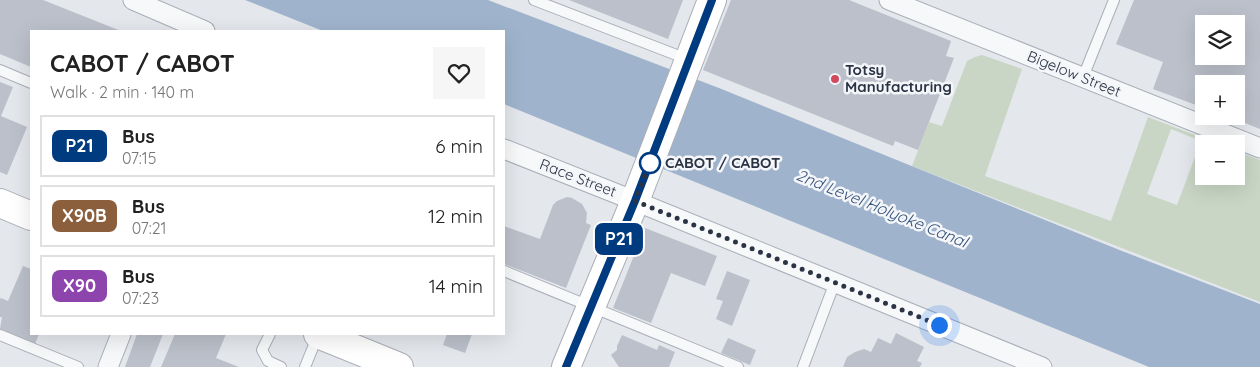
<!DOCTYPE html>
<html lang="en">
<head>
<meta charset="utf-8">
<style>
  :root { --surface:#fff; --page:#f6f6f6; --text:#222; --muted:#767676; --line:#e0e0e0 }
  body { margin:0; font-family:Quicksand,sans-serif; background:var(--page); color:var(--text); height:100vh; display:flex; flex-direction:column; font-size:19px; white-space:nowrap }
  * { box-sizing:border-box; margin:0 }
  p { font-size:16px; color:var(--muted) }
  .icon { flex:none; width:28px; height:28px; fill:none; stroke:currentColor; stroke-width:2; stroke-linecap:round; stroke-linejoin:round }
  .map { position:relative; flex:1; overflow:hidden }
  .side { position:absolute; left:30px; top:30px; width:475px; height:305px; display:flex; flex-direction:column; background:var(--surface); border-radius:0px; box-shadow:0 5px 20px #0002 }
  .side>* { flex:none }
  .badge { padding:0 10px; border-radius:8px; font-size:18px; line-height:32px }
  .controls { position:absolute; left:1195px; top:15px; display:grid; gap:10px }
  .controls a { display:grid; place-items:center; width:50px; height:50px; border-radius:0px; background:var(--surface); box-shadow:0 5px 20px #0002; font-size:25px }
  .you { position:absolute; width:25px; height:25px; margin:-12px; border:4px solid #fff; border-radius:50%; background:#1a73e8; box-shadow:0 0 0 8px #1a73e833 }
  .map>.badge { position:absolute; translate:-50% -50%; box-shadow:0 0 0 2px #fff }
  .round { display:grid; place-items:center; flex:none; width:52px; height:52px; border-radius:0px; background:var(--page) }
  .summary { display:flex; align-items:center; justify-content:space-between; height:85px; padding:0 20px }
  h1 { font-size:24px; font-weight:800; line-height:38px }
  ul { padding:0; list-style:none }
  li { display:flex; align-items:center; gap:15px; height:62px; margin:0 10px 8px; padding:0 10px; border:2px solid var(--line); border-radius:0px }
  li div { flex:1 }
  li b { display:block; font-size:19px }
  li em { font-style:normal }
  li .badge { min-width:55px; font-weight:700; text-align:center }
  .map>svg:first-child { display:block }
</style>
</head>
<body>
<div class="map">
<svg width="1260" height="367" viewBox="0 0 1260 367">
  <rect width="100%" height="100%" fill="#e4e7ec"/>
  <path fill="#c9d6c5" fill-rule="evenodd" d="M982,55L1022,69L985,176L1111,221L1148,117L1218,144H1204V176H1236V151L1260,160V302L912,166L929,122L942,126L967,61L975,57ZM1171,129L1201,141L1177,205L1147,194Z"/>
  <polygon fill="#9fb4cc" points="245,0 488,0 719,88 1122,251 1260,304 1260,367 1149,367 504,104 504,31 323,31"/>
  <g fill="#bbc0ca" fill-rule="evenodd">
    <polygon points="0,0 43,0 121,31 31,31 31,67 0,54"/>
    <polygon points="569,0 683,0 668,39"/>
    <polygon points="731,0 849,0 951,41 946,56 954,58 918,150 895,141 893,146 703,70"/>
    <path d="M1134,0H1260V129L1227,116H1236V84H1204V108L1153,89L1163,62L1116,44ZM1204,24H1236V56H1204Z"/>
    <polygon points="0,82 13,87 1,116 27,127 7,175 0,172"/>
    <polygon points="567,197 572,198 582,204 587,213 586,223 591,225 566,288 504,264 504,226 540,239 553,205 557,201"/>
    <polygon points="645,228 717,256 705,286 671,273 651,323 613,308"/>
    <polygon points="23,266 31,269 31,334 39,334 35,344 0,329 2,317 0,317 0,299 1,298 8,301"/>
    <polygon points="727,271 750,280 732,326 716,319 723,301 716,299"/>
    <polygon points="896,333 924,347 917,361 922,363 920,367 843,367 847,357 855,352 864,349 871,352 878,338 891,344"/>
    <polygon points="137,334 163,334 150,367 125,367"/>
    <polygon points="175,334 226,334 216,358 239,367 161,367"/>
    <polygon points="447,334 472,334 465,353 443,345"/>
    <polygon points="622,335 657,350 659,345 675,352 669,367 619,367 611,355 617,350 617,346"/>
    <polygon points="728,338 756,350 750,365 721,353"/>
  </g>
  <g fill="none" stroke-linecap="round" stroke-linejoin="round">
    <defs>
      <g id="service">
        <polyline points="534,0 687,59"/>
        <polyline points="0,70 31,83"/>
        <polyline points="1083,77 1114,0"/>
        <polyline points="504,271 738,367"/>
        <polyline points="270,334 262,350 268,361 281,367"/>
        <polyline points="0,335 78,367"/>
        <polyline points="305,367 318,335"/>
        <polyline points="803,367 835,282"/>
      </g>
      <g id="minor">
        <polyline points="133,0 205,31"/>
        <polyline points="889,0 1260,148"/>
        <polyline points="504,149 635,201 1042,367"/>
        <polyline points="108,367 121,334"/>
      </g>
      <g id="secondary">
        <polyline points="0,203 31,216"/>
        <polyline points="318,334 399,367"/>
        <polyline points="566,367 635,201 712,0"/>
      </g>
    </defs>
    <use href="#service" stroke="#a9aeb7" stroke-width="12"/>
    <use href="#minor" stroke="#a9aeb7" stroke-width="21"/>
    <use href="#secondary" stroke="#a9aeb7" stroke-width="30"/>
    <use href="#service" stroke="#f7f8fa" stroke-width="10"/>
    <use href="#minor" stroke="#f7f8fa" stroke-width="19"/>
    <use href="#secondary" stroke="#fff" stroke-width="28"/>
  </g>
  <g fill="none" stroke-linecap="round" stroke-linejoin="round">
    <defs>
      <polyline id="line" points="566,367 635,201 712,0"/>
    </defs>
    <use href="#line" stroke="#fff" stroke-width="11"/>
    <use href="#line" stroke="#003b80" stroke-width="8"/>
    <polyline stroke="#2b3445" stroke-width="5" stroke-dasharray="0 9" points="650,163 652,157 635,201 939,325"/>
  </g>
  <circle fill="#d1495b" stroke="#f4f6f9" stroke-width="2" cx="835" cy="79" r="5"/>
  <circle fill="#fff" stroke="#003b80" stroke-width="2.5" cx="650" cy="163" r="10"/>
  <g text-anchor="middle" stroke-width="5" stroke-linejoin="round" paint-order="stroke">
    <g font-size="15" font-weight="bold" fill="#2b3445" stroke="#f4f6f9" text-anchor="start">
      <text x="845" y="75">Totsy<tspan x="845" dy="17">Manufacturing</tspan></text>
    </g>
    <g font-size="15" fill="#2b3445" stroke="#f4f6f9">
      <text transform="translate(1074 74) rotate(22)" y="5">Bigelow Street</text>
      <text transform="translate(578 178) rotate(21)" y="5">Race Street</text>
    </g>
    <g font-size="15" font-weight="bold" fill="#2b3445" stroke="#f4f6f9" text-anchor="start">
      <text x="665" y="168">CABOT / CABOT</text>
    </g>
    <g font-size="16" font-style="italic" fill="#34527a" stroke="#f4f6f9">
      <text transform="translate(882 208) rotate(22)" y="6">2nd Level Holyoke Canal</text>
    </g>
  </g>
</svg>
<div class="controls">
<a><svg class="icon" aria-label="layers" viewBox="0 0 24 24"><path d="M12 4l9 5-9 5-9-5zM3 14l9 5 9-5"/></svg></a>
<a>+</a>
<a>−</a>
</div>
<div class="you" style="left:939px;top:325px"></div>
<b class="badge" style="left:619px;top:239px;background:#003b80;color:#fff">P21</b>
<section class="side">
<div class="summary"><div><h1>CABOT / CABOT</h1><p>Walk · 2 min · 140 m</p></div><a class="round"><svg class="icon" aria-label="heart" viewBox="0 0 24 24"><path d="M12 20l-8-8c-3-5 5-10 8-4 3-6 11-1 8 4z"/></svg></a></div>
<ul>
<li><span class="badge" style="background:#003b80;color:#fff">P21</span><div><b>Bus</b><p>07:15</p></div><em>6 min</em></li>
<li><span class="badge" style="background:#8b5e3c;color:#fff">X90B</span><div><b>Bus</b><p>07:21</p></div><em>12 min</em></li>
<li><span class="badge" style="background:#8e44ad;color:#fff">X90</span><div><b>Bus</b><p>07:23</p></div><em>14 min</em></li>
</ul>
</section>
</div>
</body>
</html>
